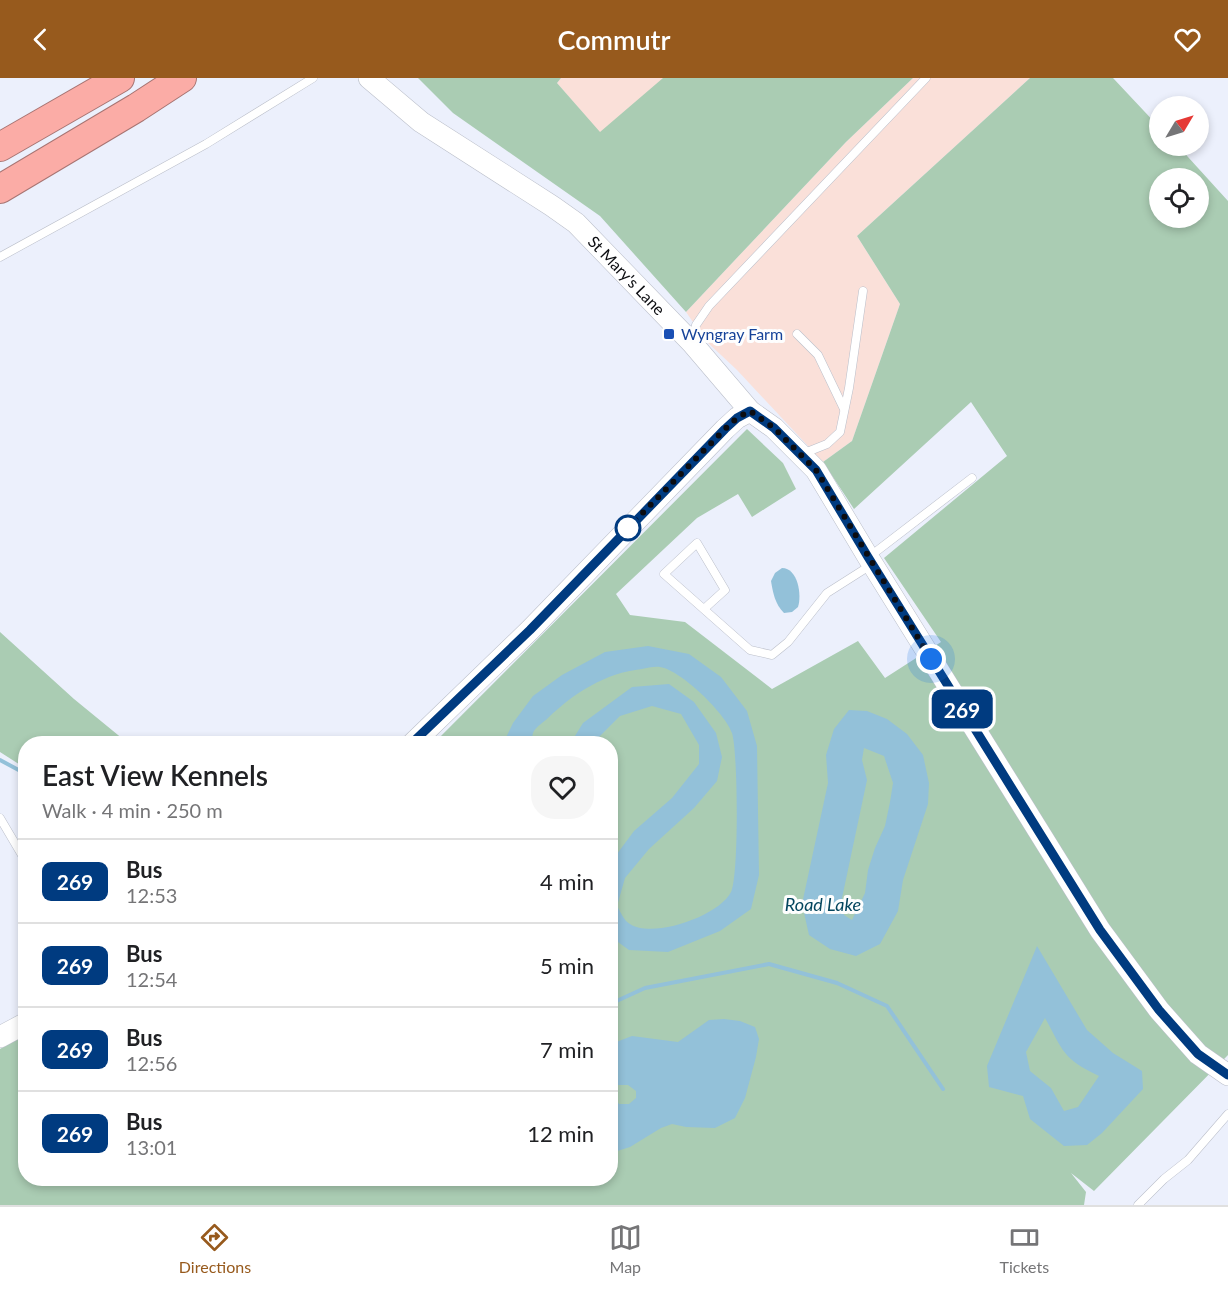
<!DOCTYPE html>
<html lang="en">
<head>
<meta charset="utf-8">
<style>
  :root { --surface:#fff; --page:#f6f6f6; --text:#202124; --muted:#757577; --line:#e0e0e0; --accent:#975a1d }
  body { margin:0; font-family:Lato,sans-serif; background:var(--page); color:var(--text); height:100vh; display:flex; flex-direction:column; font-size:22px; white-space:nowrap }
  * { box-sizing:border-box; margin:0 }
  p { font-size:20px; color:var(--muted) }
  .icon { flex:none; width:33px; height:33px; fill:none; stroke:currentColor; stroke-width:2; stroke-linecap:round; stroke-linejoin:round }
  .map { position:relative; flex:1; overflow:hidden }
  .side { position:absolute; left:18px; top:658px; width:600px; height:450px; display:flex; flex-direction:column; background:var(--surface); border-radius:24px; box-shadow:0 3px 9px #0003 }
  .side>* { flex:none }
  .badge { padding:0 12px; border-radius:9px; font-size:21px; line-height:39px }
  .needle { width:39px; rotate:52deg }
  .buttons { position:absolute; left:1149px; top:18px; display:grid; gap:12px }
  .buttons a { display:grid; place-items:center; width:60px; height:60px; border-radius:50%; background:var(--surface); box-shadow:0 3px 9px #0003; font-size:30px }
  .you { position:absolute; width:30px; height:30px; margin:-15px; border:4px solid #fff; border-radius:50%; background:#1a73e8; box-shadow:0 0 0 9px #1a73e833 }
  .map>.badge { position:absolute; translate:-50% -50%; box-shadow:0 0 0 3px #fff }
  .round { display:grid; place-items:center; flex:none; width:63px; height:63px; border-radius:24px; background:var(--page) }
  .overview { display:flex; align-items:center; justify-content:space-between; height:102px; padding:0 24px }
  h1 { font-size:28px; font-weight:600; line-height:45px }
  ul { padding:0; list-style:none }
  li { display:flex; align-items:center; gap:18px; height:84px; padding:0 24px; border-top:2px solid var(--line) }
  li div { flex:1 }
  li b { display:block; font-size:22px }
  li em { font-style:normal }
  li .badge { min-width:66px; font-weight:700; text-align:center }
  header { display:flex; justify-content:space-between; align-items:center; height:78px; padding:0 24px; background:var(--accent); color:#fff; font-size:27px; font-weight:600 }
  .tabs { display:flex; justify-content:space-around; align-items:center; height:84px; border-top:2px solid var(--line); background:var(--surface); font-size:16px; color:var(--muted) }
  .tabs a { display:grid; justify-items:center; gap:3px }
  .tabs .selected { color:var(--accent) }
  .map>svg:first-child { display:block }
</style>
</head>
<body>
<header><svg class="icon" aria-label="back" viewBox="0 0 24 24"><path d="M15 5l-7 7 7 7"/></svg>Commutr<svg class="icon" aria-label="heart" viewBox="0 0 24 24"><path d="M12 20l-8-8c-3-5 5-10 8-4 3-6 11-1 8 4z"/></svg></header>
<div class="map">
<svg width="1228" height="1127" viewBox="0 0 1228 1127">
  <rect width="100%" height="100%" fill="#ecf0fc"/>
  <g fill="#fae0d9">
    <polygon points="561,0 665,0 600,55 557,5"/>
    <polygon points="913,0 1030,0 857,158 900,226 852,363 823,384 737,292 706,263 686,234 846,64"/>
  </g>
  <g fill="#aaccb3" fill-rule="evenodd">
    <polygon points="418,0 561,0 557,5 600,54 663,0 913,0 846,64 686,234 600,138 453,35"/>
    <path d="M1030,0H1113L1159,49L1160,68H1178L1228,123V977L1094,1113L1071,1095L1086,1114L1084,1127H0V971L25,957L26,1101H610V666H433L747,351L783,385L796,411L752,439L738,416L697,440L616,516L630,537L685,544L772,611L858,563L885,600L941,564L884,480L1007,378L971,324L854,431L823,384L852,363L900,226L857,158ZM1160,100H1198V140H1160Z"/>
    <polygon points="0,554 74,621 129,666 26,666 25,690 0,674"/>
  </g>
  <g fill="#93c1d9" fill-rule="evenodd">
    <path d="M782,490C798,490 802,517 798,529L792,534L784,535C775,526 773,515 771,503L775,495Z"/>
    <path d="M648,568L689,576L721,599L747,633L757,668L759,797L751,831L720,853L668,874L629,872L611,859V784L634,753L672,720L699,686V667L681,636L652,628L620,638L592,666H570L583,645L632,609L669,606L694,624L716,655L722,679L717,703L694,730L649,771L625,800L617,828C620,833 624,843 630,846C653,861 719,838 731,814C739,799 738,673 732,655C726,636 681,592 660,589C655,588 647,590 642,591C605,595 574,615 548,640C544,644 537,648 534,653C532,656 532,662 532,666H503L513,645L533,618L562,597L605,574Z"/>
    <path d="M849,632L867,633L887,641L907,656L923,677L929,705L928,726L903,802L898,833L880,866L856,878L830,871L809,857L802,826L828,705L826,677L834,651ZM864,670L884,678L893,705L890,724L885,748L875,770L868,792L865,815L852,842L844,837L842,820L867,702L862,682Z"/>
    <path d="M1037,868L1087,952L1113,975L1142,993L1143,1011L1102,1055L1087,1067L1064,1068L1030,1041L1023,1018L989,1009L987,988ZM1045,940C1064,974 1062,980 1099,998L1078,1029L1064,1033L1051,1010L1030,993L1026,974Z"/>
    <path d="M724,941L740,943L755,949L759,961L756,979L745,1020L735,1040L715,1050L686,1049L672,1046L661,1050L630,1069L611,1075V966L632,958L678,964L709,942ZM616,1007H628L636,1013V1020L629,1026H619L613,1017Z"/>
  </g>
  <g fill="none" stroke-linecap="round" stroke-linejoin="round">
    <g stroke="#93c1d9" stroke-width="4">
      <polyline points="0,682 26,696"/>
      <polyline points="610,926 645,910 769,886 837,905 887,928 943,1011"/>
    </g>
    <defs>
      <g id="lane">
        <polyline points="0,179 206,66 313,0"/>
        <polyline points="797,256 818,277 844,331"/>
        <polyline points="693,261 696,247 709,228 926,0"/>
        <polyline points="802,376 827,366 840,354 849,310 863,213"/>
        <polyline points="869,479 972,400"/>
        <polyline points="704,531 725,512 697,465 664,496 750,572 772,577 788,564 827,515 871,487"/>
        <polyline points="0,740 26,784"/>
        <polyline points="1138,1127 1164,1101 1188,1082 1228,1036"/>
      </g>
      <g id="secondary">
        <path id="s1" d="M369,0L421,44L552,128L576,145L692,265L750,333L774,350L816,392L868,479L1100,852L1159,932L1198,976L1228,997"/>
        <polyline points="412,666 530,552 725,351 737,340 750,333"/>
        <polyline points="0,959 26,945"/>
      </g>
      <g id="highway">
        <polyline points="0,69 120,0"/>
        <polyline points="0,111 136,30 182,0"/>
      </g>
    </defs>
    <use href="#lane" stroke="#bbbfca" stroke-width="9"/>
    <use href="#secondary" stroke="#bbbfca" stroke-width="22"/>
    <use href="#highway" stroke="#a77472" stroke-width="30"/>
    <use href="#lane" stroke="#fff" stroke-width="8"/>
    <use href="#secondary" stroke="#fff" stroke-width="21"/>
    <use href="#highway" stroke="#fbaca6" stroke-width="28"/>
  </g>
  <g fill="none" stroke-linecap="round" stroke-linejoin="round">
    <defs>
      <polyline id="line" points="411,666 530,552 725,351 737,340 750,333 774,350 816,392 868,479 1100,852 1159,932 1198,976 1228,997"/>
    </defs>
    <use href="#line" stroke="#fff" stroke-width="14"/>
    <use href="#line" stroke="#003b80" stroke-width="9"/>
    <polyline stroke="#0c0d11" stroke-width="6" stroke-dasharray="0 10.8" points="628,450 725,351 737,340 750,333 774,350 816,392 931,581"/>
  </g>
  <rect fill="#1a4fb4" stroke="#fefefe" stroke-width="2" x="663" y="250" width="12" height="12" rx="3"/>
  <circle fill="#fff" stroke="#003b80" stroke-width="3" cx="628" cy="450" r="12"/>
  <g text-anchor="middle" stroke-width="6" stroke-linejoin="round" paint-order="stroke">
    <g font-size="16" fill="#0c0d11" stroke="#fefefe">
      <text dy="6" stroke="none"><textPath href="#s1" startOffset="326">St Mary's Lane</textPath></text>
    </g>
    <g font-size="16" fill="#164399" stroke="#fefefe" text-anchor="start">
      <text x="681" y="262">Wyngray Farm</text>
    </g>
    <g font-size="18" font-style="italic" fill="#05465e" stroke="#fefefe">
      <text x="823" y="833">Road Lake</text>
    </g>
  </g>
</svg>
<div class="buttons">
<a><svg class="needle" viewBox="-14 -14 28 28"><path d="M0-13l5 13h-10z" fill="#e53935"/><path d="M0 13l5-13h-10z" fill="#757577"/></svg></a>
<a><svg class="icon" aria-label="locate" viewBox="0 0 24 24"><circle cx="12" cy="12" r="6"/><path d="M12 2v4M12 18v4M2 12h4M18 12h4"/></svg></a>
</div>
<div class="you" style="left:931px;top:581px"></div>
<b class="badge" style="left:962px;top:631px;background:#003b80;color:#fff">269</b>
<section class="side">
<div class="overview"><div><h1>East View Kennels</h1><p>Walk · 4 min · 250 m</p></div><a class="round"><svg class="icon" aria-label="heart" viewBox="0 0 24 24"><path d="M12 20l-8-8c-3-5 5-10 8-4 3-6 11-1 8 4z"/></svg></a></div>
<ul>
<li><span class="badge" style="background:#003b80;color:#fff">269</span><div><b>Bus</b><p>12:53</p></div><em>4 min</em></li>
<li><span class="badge" style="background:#003b80;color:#fff">269</span><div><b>Bus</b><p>12:54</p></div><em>5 min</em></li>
<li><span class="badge" style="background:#003b80;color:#fff">269</span><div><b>Bus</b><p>12:56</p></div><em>7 min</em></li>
<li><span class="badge" style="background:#003b80;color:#fff">269</span><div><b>Bus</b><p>13:01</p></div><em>12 min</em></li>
</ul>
</section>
</div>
<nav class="tabs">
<a class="selected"><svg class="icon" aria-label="directions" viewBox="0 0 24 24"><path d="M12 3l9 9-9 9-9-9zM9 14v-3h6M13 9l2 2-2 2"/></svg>Directions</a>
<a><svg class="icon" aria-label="map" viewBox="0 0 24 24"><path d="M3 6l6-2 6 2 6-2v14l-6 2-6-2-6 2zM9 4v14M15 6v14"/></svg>Map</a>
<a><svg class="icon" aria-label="tickets" viewBox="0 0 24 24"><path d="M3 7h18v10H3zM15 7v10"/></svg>Tickets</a>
</nav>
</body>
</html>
